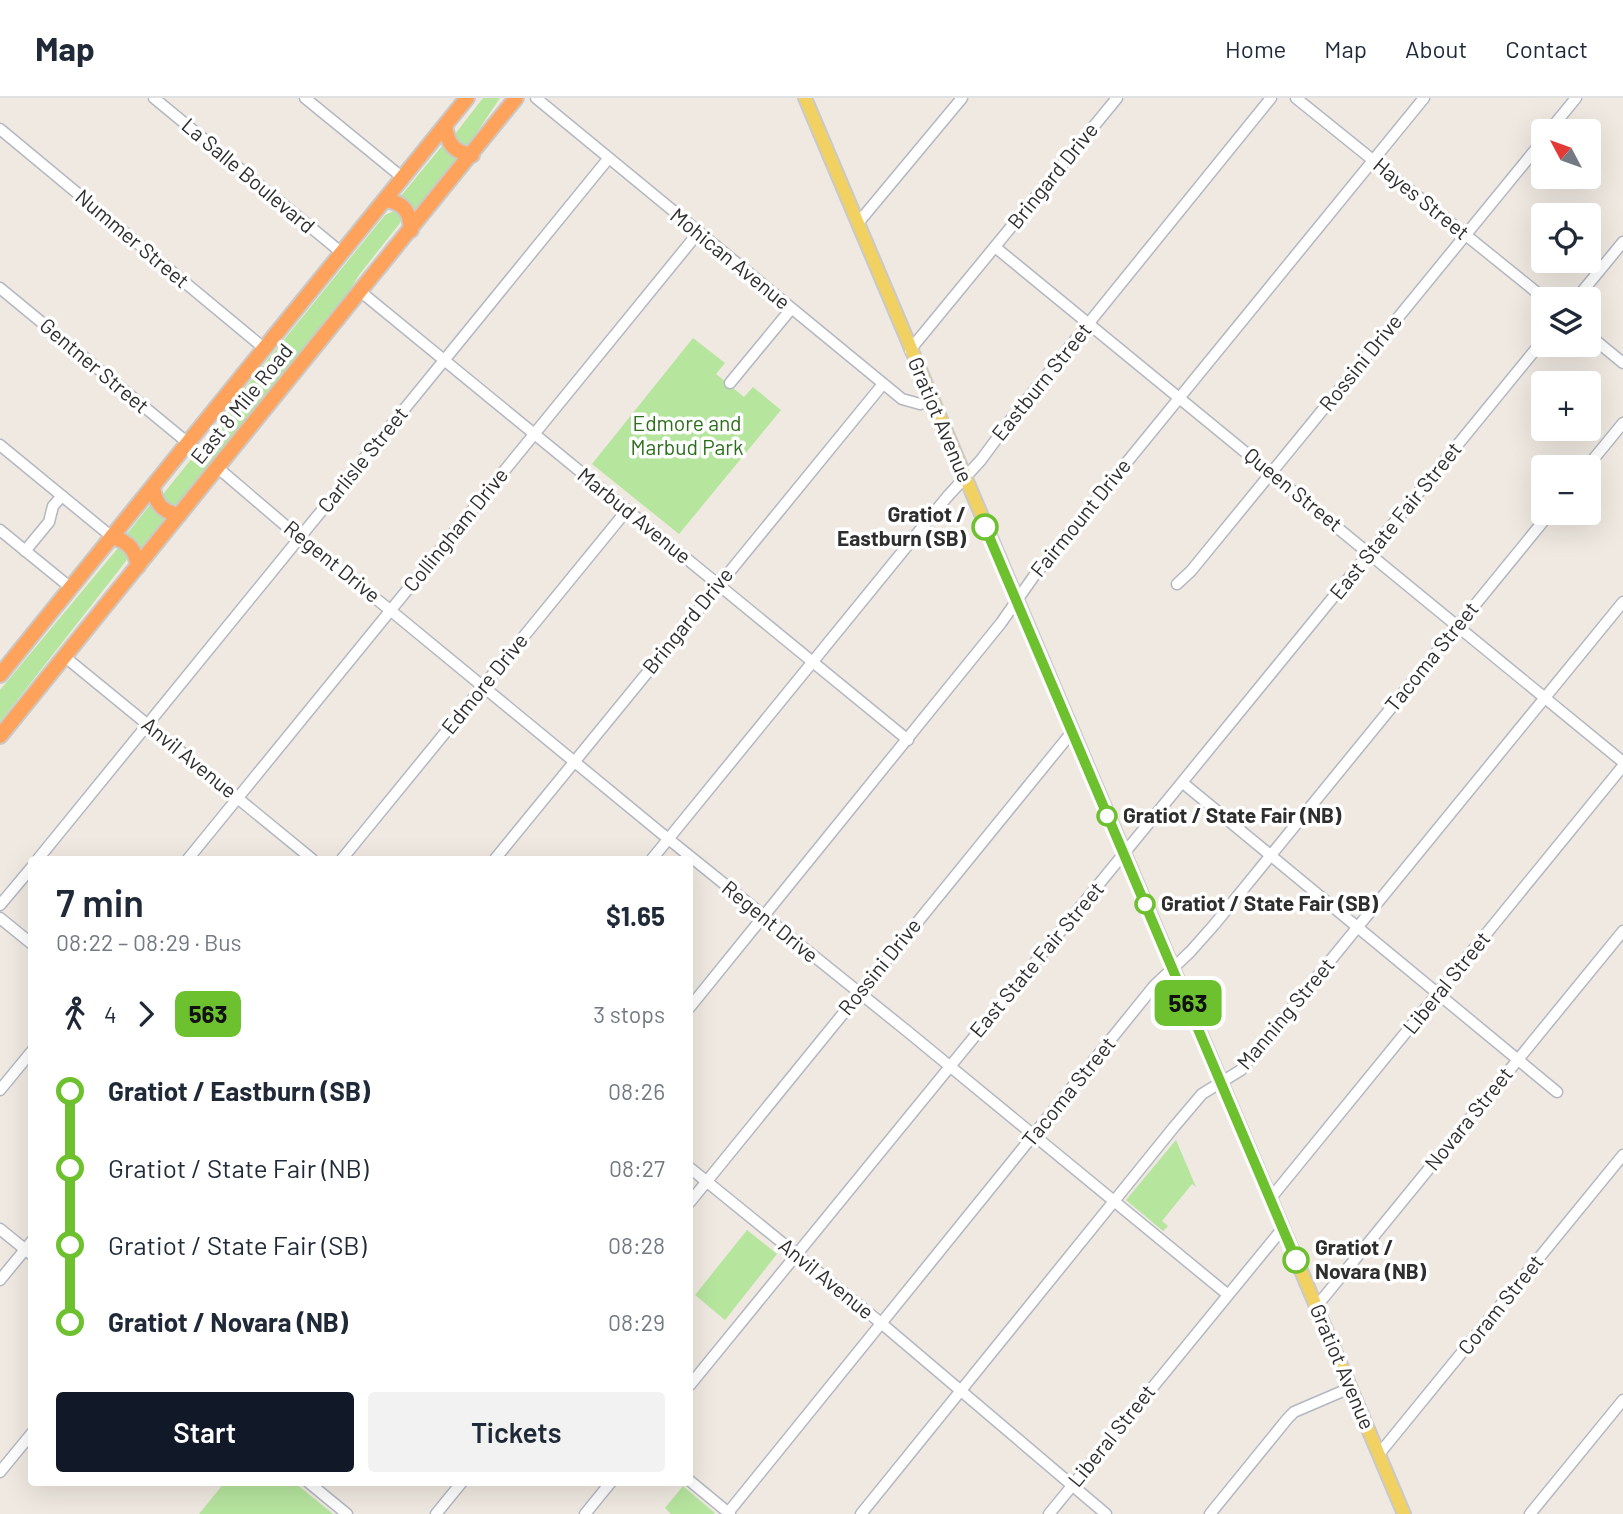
<!DOCTYPE html>
<html lang="en">
<head>
<meta charset="utf-8">
<style>
  :root { --surface:#fff; --page:#f2f2f3; --text:#1f2937; --muted:#747a83; --line:#e0e1e3; --accent:#111827 }
  body { margin:0; font-family:Barlow,sans-serif; background:var(--page); color:var(--text); height:100vh; display:flex; flex-direction:column; font-size:26px; white-space:nowrap }
  * { box-sizing:border-box; margin:0 }
  p { font-size:23px; color:var(--muted) }
  .icon { flex:none; width:38px; height:38px; fill:none; stroke:currentColor; stroke-width:2; stroke-linecap:round; stroke-linejoin:round }
  .map { position:relative; flex:1; overflow:hidden }
  .sheet { position:absolute; left:28px; top:758px; width:665px; height:630px; display:flex; flex-direction:column; background:var(--surface); border-radius:7px; box-shadow:0 7px 28px #0002 }
  .sheet>* { flex:none }
  .badge { padding:0 14px; border-radius:10px; font-size:24px; line-height:46px }
  .needle { width:46px; rotate:311deg }
  .controls { position:absolute; left:1531px; top:21px; display:grid; gap:14px }
  .controls a { display:grid; place-items:center; width:70px; height:70px; border-radius:7px; background:var(--surface); box-shadow:0 7px 28px #0002; font-size:35px }
  .map>.badge { position:absolute; translate:-50% -50%; box-shadow:0 0 0 4px #fff }
  .legs { display:flex; align-items:center; gap:10px; height:77px; padding:0 28px; font-size:23px }
  .legs p { margin-inline-start:auto }
  .headline { display:flex; align-items:center; justify-content:space-between; height:119px; padding:0 28px }
  h1 { font-size:38px; font-weight:600; line-height:52px }
  .action { display:flex; gap:14px; margin-top:auto; padding:14px 28px }
  .action a { flex:1; height:80px; border-radius:7px; background:var(--accent); color:#fff; font-size:28px; font-weight:600; line-height:80px; text-align:center }
  .action a+a { background:var(--page); color:var(--text) }
  ul { padding:0 28px; list-style:none }
  li { display:flex; align-items:center; gap:24px; height:77px; font-size:26px }
  li i { display:grid; place-items:center; width:10px; height:100%; margin:0 9px; background:currentColor }
  li i::after { content:''; width:18px; height:18px; margin:-9px; border:5px solid; border-radius:50%; background:var(--surface) }
  li p { margin-inline-start:auto }
  li:first-child i { background:linear-gradient(#0000 50%,currentColor 0) }
  li:last-child i { background:linear-gradient(currentColor 50%,#0000 0) }
  header { display:flex; align-items:center; gap:42px; box-sizing:border-box; height:98px; padding:0 35px; background:var(--surface); border-bottom:2px solid var(--line) }
  header strong { font-size:33px }
  nav { display:flex; gap:38px; margin-inline-start:auto; font-size:24px }
  .map>svg:first-child { display:block }
</style>
</head>
<body>
<header>
<strong>Map</strong>
<nav><a>Home</a><a>Map</a><a>About</a><a>Contact</a></nav>
</header>
<div class="map">
<svg width="1623" height="1416" viewBox="0 0 1623 1416">
  <rect width="100%" height="100%" fill="#efe9e1"/>
  <g fill="#b6e59e">
    <polygon points="483,0 500,0 469,46 459,48 454,39 455,36"/>
    <polygon points="442,48 457,62 414,113 400,99"/>
    <polygon points="396,112 402,118 400,125 359,177 345,200 178,405 171,409 168,408 163,399 164,395 223,322 236,301 385,117"/>
    <polygon points="693,240 725,265 716,276 744,299 753,289 781,312 679,436 592,366"/>
    <polygon points="150,407 165,421 140,451 126,437"/>
    <polygon points="118,450 122,450 128,456 126,463 0,624 0,592"/>
    <polygon points="1176,1042 1196,1089 1192,1086 1162,1123 1168,1128 1163,1133 1126,1102"/>
    <polygon points="747,1132 777,1156 725,1222 695,1197"/>
    <polygon points="225,1384 294,1384 333,1416 199,1416"/>
    <polygon points="683,1388 715,1415 713,1416 671,1416 665,1410"/>
  </g>
  <g fill="none" stroke-linecap="round" stroke-linejoin="round">
    <defs>
      <g id="minor">
        <polyline points="154,0 342,155"/>
        <polyline points="305,0 403,80"/>
        <polyline points="536,0 902,301 920,306 932,302"/>
        <polyline points="1296,0 1545,201"/>
        <polyline points="0,31 265,251"/>
        <polyline points="1549,33 1576,0"/>
        <polyline points="858,125 962,0"/>
        <polyline points="995,149 1623,664"/>
        <polyline points="0,190 188,345"/>
        <polyline points="361,194 908,642"/>
        <polyline points="1576,201 1623,144"/>
        <polyline points="1589,237 1623,265"/>
        <polyline points="910,252 1117,0"/>
        <polyline points="730,285 791,211"/>
        <polyline points="0,347 112,439"/>
        <polyline points="1587,369 1623,325"/>
        <polyline points="218,370 300,440 390,512 661,735 907,933 1227,1196"/>
        <polyline points="0,432 71,490"/>
        <polyline points="25,453 49,424 53,408 62,398"/>
        <polyline points="1177,486 1191,473 1544,41"/>
        <polyline points="65,559 312,761"/>
        <polyline points="1183,685 1557,994"/>
        <polyline points="38,761 608,61"/>
        <polyline points="188,761 698,135"/>
        <polyline points="342,761 627,412"/>
        <polyline points="495,761 883,286"/>
        <polyline points="652,761 947,399 981,362 1012,320 1271,0"/>
        <polyline points="0,807 32,769"/>
        <polyline points="0,820 32,846"/>
        <polyline points="690,909 1001,525 1034,478 1424,0"/>
        <polyline points="0,992 32,953"/>
        <polyline points="690,1070 881,1225 1106,1416"/>
        <polyline points="1270,1101 1623,668"/>
        <polyline points="690,1104 1072,634"/>
        <polyline points="0,1131 32,1157"/>
        <polyline points="0,1182 32,1143"/>
        <polyline points="1316,1209 1623,833"/>
        <polyline points="690,1287 1544,241"/>
        <polyline points="1379,1356 1623,1057"/>
        <polyline points="0,1374 32,1335"/>
        <polyline points="690,1383 730,1416"/>
        <polyline points="308,1384 347,1416"/>
        <polyline points="436,1416 462,1384"/>
        <polyline points="585,1416 611,1384"/>
        <polyline points="727,1416 1154,888 1190,854 1214,827 1550,415"/>
        <polyline points="861,1416 1174,1029 1202,996 1241,972 1623,504"/>
        <polyline points="1049,1416 1283,1130"/>
        <polyline points="1210,1416 1288,1320 1294,1314 1350,1290"/>
        <polyline points="1530,1416 1623,1302"/>
      </g>
      <polyline id="major" points="805,0 1404,1416"/>
      <g id="highway">
        <path d="M445,28C448,46 453,54 472,57"/>
        <path d="M386,102C404,105 410,114 411,132"/>
        <path d="M153,389C155,406 163,414 179,417"/>
        <path d="M112,439C129,444 135,451 138,468"/>
        <polyline points="0,577 467,0"/>
        <polyline points="0,638 516,0"/>
      </g>
    </defs>
    <use href="#minor" stroke="#b4b7c1" stroke-width="13"/>
    <use href="#major" stroke="#c9c9c9" stroke-width="16"/>
    <use href="#highway" stroke="#c9c9c9" stroke-width="18"/>
    <use href="#minor" stroke="#fff" stroke-width="10"/>
    <use href="#major" stroke="#f2d163" stroke-width="12"/>
    <use href="#highway" stroke="#ffa35c" stroke-width="14"/>
  </g>
  <g fill="none" stroke-linecap="round" stroke-linejoin="round">
    <defs>
      <polyline id="line-1" points="985,429 1296,1162"/>
    </defs>
    <use href="#line-1" stroke="#fff" stroke-width="16"/>
    <use href="#line-1" stroke="#6dc02e" stroke-width="10"/>
  </g>
  <g fill="#fff" stroke="#6dc02e" stroke-width="3.5">
    <circle cx="985" cy="429" r="12"/>
    <circle cx="1107" cy="718" r="9"/>
    <circle cx="1145" cy="806" r="9"/>
    <circle cx="1296" cy="1162" r="12"/>
  </g>
  <g text-anchor="middle" stroke-width="7" stroke-linejoin="round" paint-order="stroke">
    <g font-size="21" fill="#2e2e2e" stroke="#fff">
      <text transform="translate(248 78) rotate(40)" y="7">La Salle Boulevard</text>
      <text transform="translate(1053 78) rotate(-51)" y="7">Bringard Drive</text>
      <text transform="translate(1421 101) rotate(39)" y="7">Hayes Street</text>
      <text transform="translate(132 141) rotate(40)" y="7">Nummer Street</text>
      <text transform="translate(730 161) rotate(39)" y="7">Mohican Avenue</text>
      <text transform="translate(1361 265) rotate(-51)" y="7">Rossini Drive</text>
      <text transform="translate(94 268) rotate(40)" y="7">Gentner Street</text>
      <text transform="translate(1042 284) rotate(-51)" y="7">Eastburn Street</text>
      <text transform="translate(242 306) rotate(-51)" y="7">East 8 Mile Road</text>
      <text transform="translate(940 322) rotate(67)" y="7">Gratiot Avenue</text>
      <text transform="translate(363 362) rotate(-51)" y="7">Carlisle Street</text>
      <text transform="translate(1293 392) rotate(39)" y="7">Queen Street</text>
      <text transform="translate(634 418) rotate(39)" y="7">Marbud Avenue</text>
      <text transform="translate(1081 420) rotate(-51)" y="7">Fairmount Drive</text>
      <text transform="translate(1396 423) rotate(-51)" y="7">East State Fair Street</text>
      <text transform="translate(456 432) rotate(-51)" y="7">Collingham Drive</text>
      <text transform="translate(332 464) rotate(39)" y="7">Regent Drive</text>
      <text transform="translate(688 523) rotate(-51)" y="7">Bringard Drive</text>
      <text transform="translate(1432 559) rotate(-51)" y="7">Tacoma Street</text>
      <text transform="translate(485 586) rotate(-51)" y="7">Edmore Drive</text>
      <text transform="translate(189 660) rotate(39)" y="7">Anvil Avenue</text>
      <text transform="translate(770 824) rotate(39)" y="7">Regent Drive</text>
      <text transform="translate(1037 862) rotate(-50)" y="7">East State Fair Street</text>
      <text transform="translate(880 869) rotate(-51)" y="7">Rossini Drive</text>
      <text transform="translate(1447 885) rotate(-51)" y="7">Liberal Street</text>
      <text transform="translate(1286 916) rotate(-50)" y="7">Manning Street</text>
      <text transform="translate(1069 994) rotate(-51)" y="7">Tacoma Street</text>
      <text transform="translate(1469 1021) rotate(-51)" y="7">Novara Street</text>
      <text transform="translate(826 1181) rotate(39)" y="7">Anvil Avenue</text>
      <text transform="translate(1501 1207) rotate(-51)" y="7">Coram Street</text>
      <text transform="translate(1342 1269) rotate(67)" y="7">Gratiot Avenue</text>
      <text transform="translate(1112 1338) rotate(-51)" y="7">Liberal Street</text>
    </g>
    <g font-size="21" fill="#2c6e1b" stroke="#fff">
      <text x="687" y="333">Edmore and<tspan x="687" dy="24">Marbud Park</tspan></text>
    </g>
    <g font-size="21" font-weight="bold" fill="#2e2e2e" stroke="#fff" text-anchor="start">
      <text x="966" y="424" text-anchor="end">Gratiot /<tspan x="966" dy="24">Eastburn (SB)</tspan></text>
      <text x="1123" y="725">Gratiot / State Fair (NB)</text>
      <text x="1161" y="813">Gratiot / State Fair (SB)</text>
      <text x="1315" y="1157">Gratiot /<tspan x="1315" dy="24">Novara (NB)</tspan></text>
    </g>
  </g>
</svg>
<div class="controls">
<a><svg class="needle" viewBox="-14 -14 28 28"><path d="M0-13l5 13h-10z" fill="#e53935"/><path d="M0 13l5-13h-10z" fill="#747a83"/></svg></a>
<a><svg class="icon" aria-label="locate" viewBox="0 0 24 24"><circle cx="12" cy="12" r="6"/><path d="M12 2v4M12 18v4M2 12h4M18 12h4"/></svg></a>
<a><svg class="icon" aria-label="layers" viewBox="0 0 24 24"><path d="M12 4l9 5-9 5-9-5zM3 14l9 5 9-5"/></svg></a>
<a>+</a>
<a>−</a>
</div>
<b class="badge" style="left:1188px;top:905px;background:#6dc02e;color:#111">563</b>
<section class="sheet">
<div class="headline"><div><h1>7 min</h1><p>08:22 – 08:29 · Bus</p></div><b>$1.65</b></div>
<div class="legs"><svg class="icon" aria-label="walk" viewBox="0 0 24 24"><circle cx="13" cy="4" r="2"/><path d="M13 8l-2 6 4 7M11 14l-3 7M7 12l3-4h3l4 4"/></svg>4<svg class="icon" aria-label="forward" viewBox="0 0 24 24"><path d="M9 5l7 7-7 7"/></svg><b class="badge" style="background:#6dc02e;color:#111">563</b><p>3 stops</p></div>
<ul>
<li><i style="color:#6dc02e"></i><b>Gratiot / Eastburn (SB)</b><p>08:26</p></li>
<li><i style="color:#6dc02e"></i><span>Gratiot / State Fair (NB)</span><p>08:27</p></li>
<li><i style="color:#6dc02e"></i><span>Gratiot / State Fair (SB)</span><p>08:28</p></li>
<li><i style="color:#6dc02e"></i><b>Gratiot / Novara (NB)</b><p>08:29</p></li>
</ul>
<div class="action"><a>Start</a><a>Tickets</a></div>
</section>
</div>
</body>
</html>
